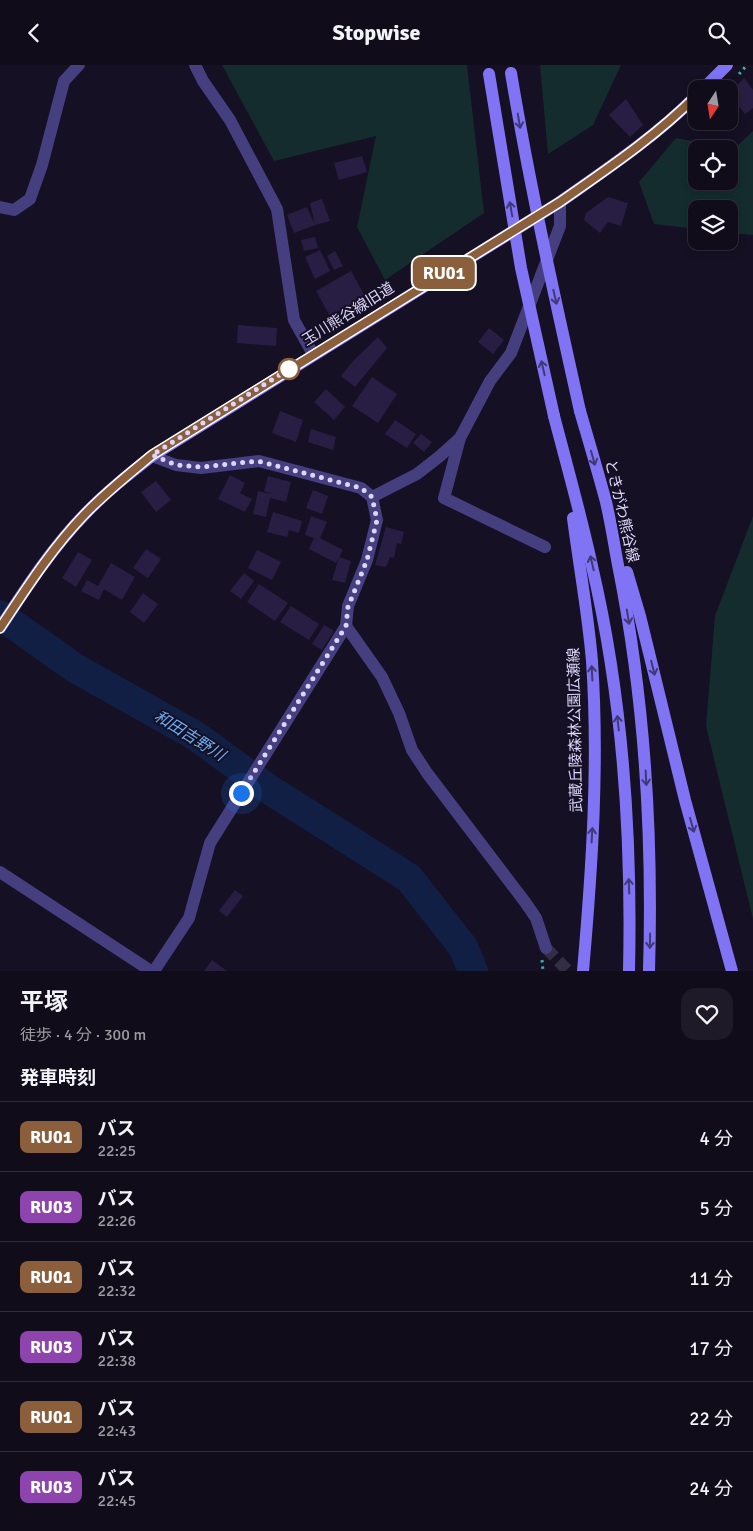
<!DOCTYPE html>
<html lang="ja">
<head>
<meta charset="utf-8">
<style>
  :root { --surface:#100c1a; --page:#1e1a27; --text:#f1f3f6; --muted:#9c9ba2; --line:#302c39 }
  body { margin:0; font-family:Signika,"Noto Sans JP",sans-serif; background:var(--page); color:var(--text); height:100vh; display:flex; flex-direction:column; font-size:19px; white-space:nowrap }
  * { box-sizing:border-box; margin:0 }
  p { font-size:16px; color:var(--muted) }
  .icon { flex:none; width:28px; height:28px; fill:none; stroke:currentColor; stroke-width:2; stroke-linecap:round; stroke-linejoin:round }
  .map { position:relative; height:906px; overflow:hidden }
  .panel { display:flex; flex-direction:column; background:var(--surface); flex:1 }
  .panel>* { flex:none }
  .badge { padding:0 10px; border-radius:8px; font-size:18px; line-height:32px }
  .needle { width:32px; rotate:192deg }
  .fabs { position:absolute; left:688px; top:15px; display:grid; gap:10px }
  .fabs a { display:grid; place-items:center; width:50px; height:50px; border-radius:10px; background:var(--surface); box-shadow:0 2px 8px #0003,0 0 0 1px var(--line); font-size:25px }
  .you { position:absolute; width:25px; height:25px; margin:-12px; border:4px solid #fff; border-radius:50%; background:#1a73e8; box-shadow:0 0 0 8px #1a73e833 }
  .map>.badge { position:absolute; translate:-50% -50%; box-shadow:0 0 0 2px #fff }
  h2 { padding:0 20px; font-size:19px; line-height:45px }
  .round { display:grid; place-items:center; flex:none; width:52px; height:52px; border-radius:15px; background:var(--page) }
  .summary { display:flex; align-items:center; justify-content:space-between; height:85px; padding:0 20px }
  h1 { font-size:24px; font-weight:700; line-height:38px }
  ul { padding:0; list-style:none }
  li { display:flex; align-items:center; gap:15px; height:70px; padding:0 20px; border-top:1px solid var(--line) }
  li div { flex:1 }
  li b { display:block; font-size:19px }
  li em { font-style:normal }
  li .badge { min-width:55px; font-weight:700; text-align:center }
  header { display:flex; justify-content:space-between; align-items:center; height:65px; padding:0 20px; background:var(--surface); font-size:22px; font-weight:700 }
  .map>svg:first-child { display:block }
</style>
</head>
<body>
<header><svg class="icon" aria-label="back" viewBox="0 0 24 24"><path d="M15 5l-7 7 7 7"/></svg>Stopwise<svg class="icon" aria-label="search" viewBox="0 0 24 24"><circle cx="10" cy="10" r="6"/><path d="M15 15l6 6"/></svg></header>
<div class="map">
<svg width="753" height="906" viewBox="0 0 753 906">
  <rect width="100%" height="100%" fill="#151023"/>
  <g fill="#142c2d" fill-rule="evenodd">
    <polygon points="222,0 467,0 484,148 385,215 357,162 376,71 274,96"/>
    <polygon points="540,0 621,0 593,60 548,89"/>
    <path d="M753,66V170L729,168V144H696V164L654,159L639,117L676,73L734,84ZM696,84H729V116H696Z"/>
    <polygon points="753,451 753,854 706,661 715,551"/>
  </g>
  <g fill="none" stroke-linecap="round" stroke-linejoin="round">
    <polyline stroke="#101f43" stroke-width="30" points="0,550 75,603 196,671 270,725 409,813 463,882 473,906"/>
  </g>
  <g fill="#281e43">
    <polygon points="744,13 753,25 753,43 745,49 729,29"/>
    <polygon points="626,34 643,60 630,72 609,50"/>
    <polygon points="362,91 367,107 339,115 334,98"/>
    <polygon points="608,132 628,138 621,161 608,157 600,168 584,155 586,148"/>
    <polygon points="322,134 330,156 315,160 294,168 287,150 307,142 315,160 310,138"/>
    <polygon points="315,172 318,183 304,186 301,175"/>
    <polygon points="320,185 330,206 315,214 305,192"/>
    <polygon points="335,186 343,201 334,205 327,191"/>
    <polygon points="351,206 365,231 330,251 316,226"/>
    <polygon points="238,260 277,263 276,281 237,278"/>
    <polygon points="489,263 504,275 493,289 478,277"/>
    <polygon points="378,272 387,283 355,322 341,311 354,295"/>
    <polygon points="372,312 397,329 378,358 352,341"/>
    <polygon points="326,324 345,342 334,355 314,337"/>
    <polygon points="280,346 303,355 296,377 272,368"/>
    <polygon points="395,355 416,369 407,383 385,369"/>
    <polygon points="311,364 336,372 333,385 308,377"/>
    <polygon points="421,369 432,377 424,387 413,378"/>
    <polygon points="230,410 245,418 240,428 252,434 245,447 218,434"/>
    <polygon points="268,411 291,417 286,437 270,433 266,452 253,449 258,426 271,429 264,426"/>
    <polygon points="156,416 171,435 156,447 141,427"/>
    <polygon points="313,425 328,431 322,449 306,443"/>
    <polygon points="273,447 302,456 299,468 289,465 287,472 267,467"/>
    <polygon points="311,451 327,457 320,473 343,485 336,498 309,484 314,473 305,470"/>
    <polygon points="386,462 404,467 401,479 397,478 394,493 390,492 386,502 375,500"/>
    <polygon points="146,484 161,494 148,513 133,503"/>
    <polygon points="257,485 281,497 272,515 248,503"/>
    <polygon points="78,487 92,495 76,522 62,513"/>
    <polygon points="339,492 351,496 345,518 332,515"/>
    <polygon points="111,498 135,512 122,535 104,524 99,535 81,526 87,515 98,521"/>
    <polygon points="244,508 254,516 241,534 230,526"/>
    <polygon points="259,519 288,538 275,556 247,537"/>
    <polygon points="143,528 158,539 144,558 130,547"/>
    <polygon points="291,541 319,559 309,575 280,557"/>
    <polygon points="324,560 334,566 322,585 312,579"/>
    <polygon points="235,825 243,831 227,852 219,846"/>
    <polygon points="212,895 227,906 204,906"/>
  </g>
  <g fill="none" stroke-linecap="round" stroke-linejoin="round">
    <polyline stroke="#332e44" stroke-width="12" stroke-dasharray="12 6" stroke-linecap="butt" points="546,883 568,906"/>
    <g stroke="#38adad" stroke-width="3" stroke-dasharray="2.5 4" stroke-linecap="butt">
      <polyline points="739,9 747,0"/>
      <polyline points="542,895 543,906"/>
    </g>
    <g stroke="#453f7f" stroke-width="12">
      <polyline points="195,0 203,16 230,55 277,144 294,255 313,289"/>
      <polyline points="0,142 14,145 30,134 42,100 64,16 79,0"/>
      <polyline points="460,373 444,433 545,482"/>
      <polyline points="152,391 176,400 201,403 259,396 361,423 372,432 377,455 367,495 348,541 346,561 210,778 189,853 154,906"/>
      <polyline points="372,432 417,409 440,391 460,373 490,316 511,288 560,161 560,137"/>
      <polyline points="346,561 382,612 399,648 412,685 427,708 525,837 536,853 546,883"/>
      <polyline points="0,807 151,906"/>
    </g>
    <g stroke="#8074f4" stroke-width="12">
      <polyline points="703,24 727,0"/>
      <path d="M580,346C589,377 598,407 606,437C611,458 614,479 618,500C645,634 653,770 649,906"/>
      <path d="M554,351C567,401 581,450 592,501C623,633 632,771 629,906"/>
      <path d="M573,453C579,500 588,548 592,596C599,699 592,803 583,906"/>
      <polyline points="627,507 640,551 685,735 732,906"/>
      <path d="M0,563C26,523 52,483 85,449C106,427 129,409 152,391L560,137C607,104 655,72 696,31"/>
    </g>
    <g stroke="#8074f4" stroke-width="12">
      <path d="M511,8C530,122 555,234 580,346"/>
      <polyline points="489,9 521,203 554,351"/>
    </g>
  </g>
  <defs><path id="oneway-shaft" d="M-6 0H5M1.5-3L5.5 0L1.5 3" fill="none" stroke-width="1.6" stroke-linecap="round" stroke-linejoin="round" transform="scale(1.25)"/></defs>
  <g stroke="#403877">
    <use href="#oneway-shaft" transform="translate(519 56) rotate(80)"/>
    <use href="#oneway-shaft" transform="translate(511 144) rotate(-100)"/>
    <use href="#oneway-shaft" transform="translate(555 232) rotate(77)"/>
    <use href="#oneway-shaft" transform="translate(543 303) rotate(-103)"/>
    <use href="#oneway-shaft" transform="translate(593 393) rotate(74)"/>
    <use href="#oneway-shaft" transform="translate(592 498) rotate(-103)"/>
    <use href="#oneway-shaft" transform="translate(628 552) rotate(81)"/>
    <use href="#oneway-shaft" transform="translate(653 603) rotate(76)"/>
    <use href="#oneway-shaft" transform="translate(592 608) rotate(-93)"/>
    <use href="#oneway-shaft" transform="translate(618 658) rotate(-96)"/>
    <use href="#oneway-shaft" transform="translate(646 713) rotate(87)"/>
    <use href="#oneway-shaft" transform="translate(692 760) rotate(74)"/>
    <use href="#oneway-shaft" transform="translate(592 770) rotate(-87)"/>
    <use href="#oneway-shaft" transform="translate(629 821) rotate(-92)"/>
    <use href="#oneway-shaft" transform="translate(650 876) rotate(91)"/>
  </g>
  <g fill="none" stroke-linecap="round" stroke-linejoin="round">
    <defs>
      <path id="line" d="M0,563C26,524 52,483 85,449C106,427 129,409 152,390L560,137C607,104 655,72 696,31"/>
    </defs>
    <use href="#line" stroke="#fff" stroke-width="11"/>
    <use href="#line" stroke="#8b5e3c" stroke-width="8"/>
    <polyline stroke="#ddd6fc" stroke-width="5" stroke-dasharray="0 9" points="241,728 346,561 348,542 367,495 377,455 372,432 361,423 258,396 201,402 176,400 152,390 297,299 289,304"/>
  </g>
  <circle fill="#fff" stroke="#8b5e3c" stroke-width="2.5" cx="289" cy="304" r="10"/>
  <g text-anchor="middle" stroke-width="4" stroke-linejoin="round" paint-order="stroke">
    <g font-size="15" fill="#ddd6fc" stroke="#151023">
      <text transform="translate(348 249) rotate(-32)" y="5">玉川熊谷線旧道</text>
      <text transform="translate(622 446) rotate(77)" y="5">ときがわ熊谷線</text>
      <text transform="translate(575 665) rotate(-91)" y="5">武蔵丘陵森林公園広瀬線</text>
    </g>
    <g font-size="16" font-style="italic" fill="#6cacf4" stroke="#151023">
      <text transform="translate(190 670) rotate(32)" y="6">和田吉野川</text>
    </g>
  </g>
</svg>
<div class="fabs">
<a><svg class="needle" viewBox="-14 -14 28 28"><path d="M0-13l5 13h-10z" fill="#e53935"/><path d="M0 13l5-13h-10z" fill="#9c9ba2"/></svg></a>
<a><svg class="icon" aria-label="locate" viewBox="0 0 24 24"><circle cx="12" cy="12" r="6"/><path d="M12 2v4M12 18v4M2 12h4M18 12h4"/></svg></a>
<a><svg class="icon" aria-label="layers" viewBox="0 0 24 24"><path d="M12 4l9 5-9 5-9-5zM3 14l9 5 9-5"/></svg></a>
</div>
<div class="you" style="left:241px;top:728px"></div>
<b class="badge" style="left:444px;top:208px;background:#8b5e3c;color:#fff">RU01</b>
</div>
<section class="panel">
<div class="summary"><div><h1>平塚</h1><p>徒歩 · 4 分 · 300 m</p></div><a class="round"><svg class="icon" aria-label="heart" viewBox="0 0 24 24"><path d="M12 20l-8-8c-3-5 5-10 8-4 3-6 11-1 8 4z"/></svg></a></div>
<h2>発車時刻</h2>
<ul>
<li><span class="badge" style="background:#8b5e3c;color:#fff">RU01</span><div><b>バス</b><p>22:25</p></div><em>4 分</em></li>
<li><span class="badge" style="background:#8e44ad;color:#fff">RU03</span><div><b>バス</b><p>22:26</p></div><em>5 分</em></li>
<li><span class="badge" style="background:#8b5e3c;color:#fff">RU01</span><div><b>バス</b><p>22:32</p></div><em>11 分</em></li>
<li><span class="badge" style="background:#8e44ad;color:#fff">RU03</span><div><b>バス</b><p>22:38</p></div><em>17 分</em></li>
<li><span class="badge" style="background:#8b5e3c;color:#fff">RU01</span><div><b>バス</b><p>22:43</p></div><em>22 分</em></li>
<li><span class="badge" style="background:#8e44ad;color:#fff">RU03</span><div><b>バス</b><p>22:45</p></div><em>24 分</em></li>
</ul>
</section>
</body>
</html>
